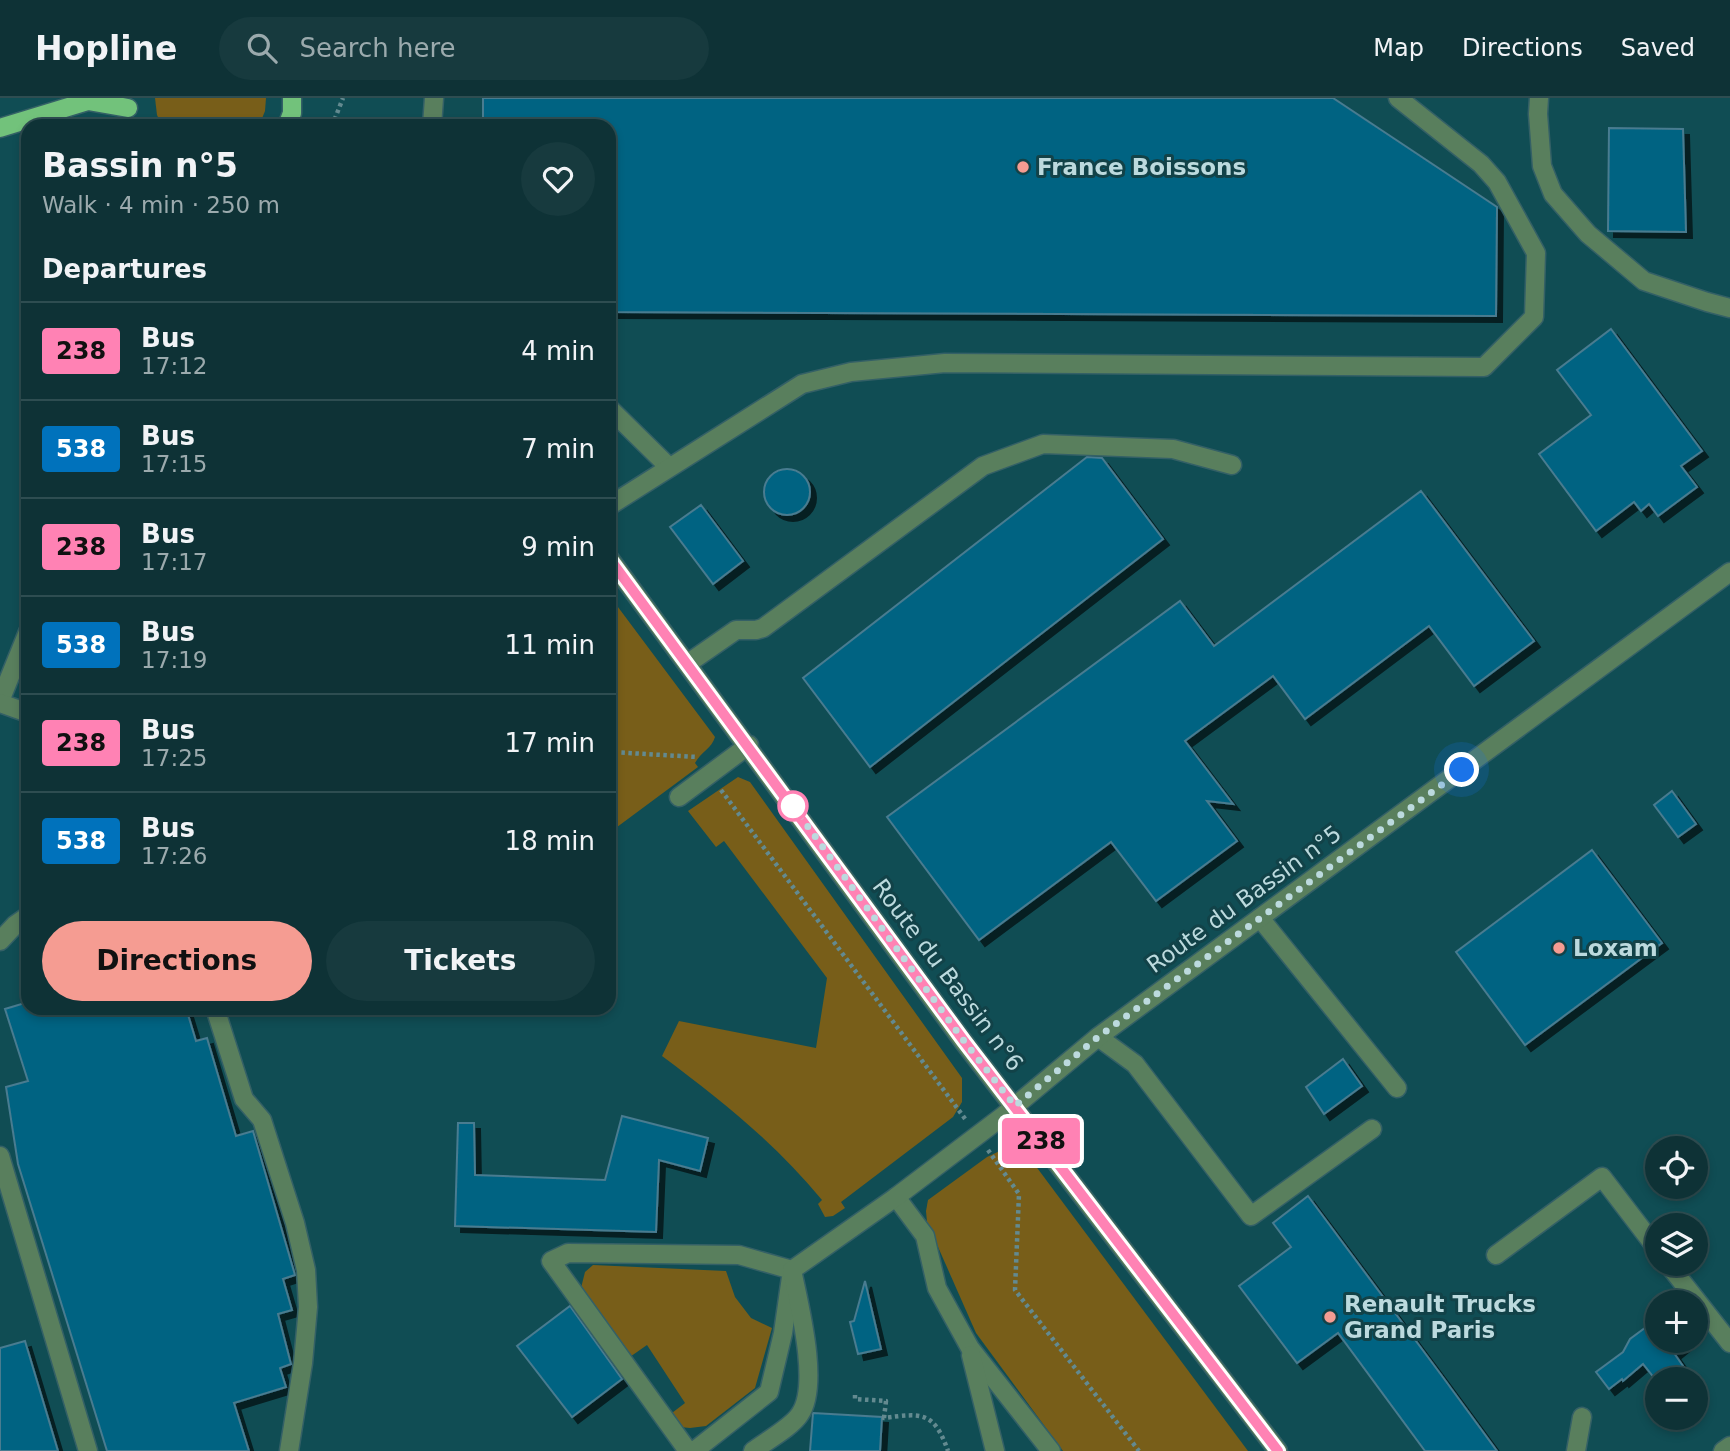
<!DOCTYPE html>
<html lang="en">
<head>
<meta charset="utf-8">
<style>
  :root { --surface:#0e3236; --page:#173a3e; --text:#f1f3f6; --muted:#9baaad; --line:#2e4d51; --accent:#f59c92 }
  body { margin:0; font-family:"DejaVu Sans",sans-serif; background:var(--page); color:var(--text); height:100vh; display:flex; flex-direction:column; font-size:26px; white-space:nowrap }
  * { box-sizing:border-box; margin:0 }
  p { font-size:23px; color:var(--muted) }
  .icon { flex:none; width:38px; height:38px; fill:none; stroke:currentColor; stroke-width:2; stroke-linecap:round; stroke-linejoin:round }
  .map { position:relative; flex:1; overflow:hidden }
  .panel { position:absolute; left:21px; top:21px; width:595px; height:896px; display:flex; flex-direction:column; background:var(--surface); border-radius:21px; box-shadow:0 4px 10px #0003,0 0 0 2px var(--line) }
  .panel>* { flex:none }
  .badge { padding:0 14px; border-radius:5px; font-size:24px; line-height:46px }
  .buttons { position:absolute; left:1645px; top:1038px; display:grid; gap:14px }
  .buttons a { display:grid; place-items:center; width:63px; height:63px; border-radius:50%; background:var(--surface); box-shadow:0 4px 10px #0003,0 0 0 2px var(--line); font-size:35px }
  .you { position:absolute; width:35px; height:35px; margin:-18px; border:5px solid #fff; border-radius:50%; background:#1a73e8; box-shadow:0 0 0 10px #1a73e833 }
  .map>.badge { position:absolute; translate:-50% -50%; box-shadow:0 0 0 4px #fff }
  h2 { padding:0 21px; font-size:26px; line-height:63px }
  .round { display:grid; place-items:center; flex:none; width:74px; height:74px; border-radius:37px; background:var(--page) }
  .headline { display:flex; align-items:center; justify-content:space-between; height:119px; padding:0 21px }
  h1 { font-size:33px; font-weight:800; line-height:52px }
  .primary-button { display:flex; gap:14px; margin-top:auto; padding:14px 21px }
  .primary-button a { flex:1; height:80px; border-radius:42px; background:var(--accent); color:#111; font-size:28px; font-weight:800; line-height:80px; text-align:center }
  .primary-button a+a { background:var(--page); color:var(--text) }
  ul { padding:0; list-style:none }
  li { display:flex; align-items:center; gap:21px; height:98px; padding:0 21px; border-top:2px solid var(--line) }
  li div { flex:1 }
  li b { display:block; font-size:26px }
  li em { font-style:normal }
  li .badge { min-width:77px; font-weight:700; text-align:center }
  header { display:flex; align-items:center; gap:42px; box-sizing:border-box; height:98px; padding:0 35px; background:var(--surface); border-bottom:2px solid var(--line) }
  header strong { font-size:33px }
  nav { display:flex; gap:38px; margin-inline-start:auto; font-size:24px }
  .search { width:490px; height:63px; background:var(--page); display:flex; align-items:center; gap:18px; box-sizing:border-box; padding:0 24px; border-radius:38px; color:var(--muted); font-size:26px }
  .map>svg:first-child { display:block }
</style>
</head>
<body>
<header>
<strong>Hopline</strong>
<div class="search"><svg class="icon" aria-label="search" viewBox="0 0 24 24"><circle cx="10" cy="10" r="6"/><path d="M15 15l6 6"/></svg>Search here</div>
<nav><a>Map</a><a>Directions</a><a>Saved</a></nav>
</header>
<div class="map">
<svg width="1730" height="1353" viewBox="0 0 1730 1353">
  <defs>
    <filter id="shadow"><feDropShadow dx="6" dy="6" stdDeviation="0" flood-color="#0009"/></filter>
  </defs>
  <rect width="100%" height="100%" fill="#124248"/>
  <path fill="#104d54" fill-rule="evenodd" d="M0,0H1730V1353H0ZM28,28H609V910H28ZM1657,1050H1696V1088H1657ZM1657,1127H1696V1166H1657ZM1657,1204H1696V1242H1657ZM1657,1281H1696V1320H1657Z"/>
  <g fill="#785e19">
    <polygon points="155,0 266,0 265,13 259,28 162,28 157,17"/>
    <path d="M609,497L715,639C712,650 701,654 695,665L698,669L609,735Z"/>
    <path d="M738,679L750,684L962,980V1004L953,1019L841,1104L845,1110L833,1118L825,1119L818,1106L822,1102C775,1045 721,1002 662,958L679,923L816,950L827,880L724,743L716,749L688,713Z"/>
    <polygon points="1004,1051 1018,1053 1032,1063 1248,1353 1063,1353 976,1235 927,1124 926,1113 928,1102 987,1059"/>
    <polygon points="593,1167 726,1173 735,1199 751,1220 772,1230 755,1290 706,1328 690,1330 680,1329 668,1318 685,1305 647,1247 627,1261 581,1190 585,1174"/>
  </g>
  <g fill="#016482" stroke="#487b90" stroke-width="2" filter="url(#shadow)">
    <polygon points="483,0 1333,0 1497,109 1496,218 609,214 609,28 483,28"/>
    <polygon points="1609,30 1683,31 1686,134 1608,133"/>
    <polygon points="1611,231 1702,353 1681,368 1697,389 1658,418 1649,406 1641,413 1634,404 1596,433 1539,356 1591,317 1557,272"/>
    <polygon points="1087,359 1102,360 1163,441 870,669 803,580"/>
    <circle cx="787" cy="394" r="23"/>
    <polygon points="1421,393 1534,543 1474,588 1429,528 1305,621 1273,578 1185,643 1233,706 1207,703 1237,743 1156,803 1111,744 979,842 887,719 1180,503 1214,548"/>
    <polygon points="701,407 743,463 713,486 670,429"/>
    <polygon points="1672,693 1696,726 1678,739 1654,707"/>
    <polygon points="1592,752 1662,845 1525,947 1456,854"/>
    <polygon points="28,904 28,910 186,910 196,943 207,940 236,1038 253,1033 295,1177 283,1181 292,1212 278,1216 291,1266 280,1270 286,1289 234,1305 249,1353 107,1353 18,1066 6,989 28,983 5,911"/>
    <polygon points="1343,961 1362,988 1324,1016 1306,989"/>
    <polygon points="622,1018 708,1040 700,1073 659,1062 656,1134 455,1128 458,1025 474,1025 475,1077 605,1082"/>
    <polygon points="1308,1098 1442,1278 1497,1353 1425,1353 1338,1235 1297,1265 1239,1188 1291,1149 1273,1125"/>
    <polygon points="865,1183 881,1251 858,1256 850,1224 854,1223"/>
    <polygon points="570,1208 622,1281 572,1319 517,1248"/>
    <polygon points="1657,1221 1657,1242 1690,1242 1674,1255 1692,1281 1655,1281 1643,1266 1623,1283 1622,1281 1609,1291 1596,1274 1623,1254 1630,1241"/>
    <polygon points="25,1243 58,1353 0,1353 0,1250"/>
    <polygon points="813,1315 882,1319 880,1353 810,1353"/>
  </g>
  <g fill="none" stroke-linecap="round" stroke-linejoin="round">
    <defs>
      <g id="minor">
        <polyline points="1539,0 1538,16 1542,68 1553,96 1588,136 1644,183 1707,204 1730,210"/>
        <polyline points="432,28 434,0"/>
        <polyline points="609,310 669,369"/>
        <polyline points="609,408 802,286 851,274 945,265 1484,269 1534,219 1536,155 1497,84 1481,66 1398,0"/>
        <polyline points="609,460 963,943 1278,1353"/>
        <polyline points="687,566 736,532 756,532 763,530 983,368 1043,346 1173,351 1232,367"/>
        <polyline points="0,603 28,534"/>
        <polyline points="0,605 28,615"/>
        <polyline points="679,699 749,647"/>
        <polyline points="1260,820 1397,990"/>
        <polyline points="0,843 15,827 28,818"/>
        <polyline points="215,910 244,1001 262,1022 295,1125 306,1172 308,1209 303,1265 289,1353"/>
        <polyline points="1098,939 1135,966 1251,1118 1372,1031"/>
        <polyline points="0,1058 88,1353"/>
        <polyline points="896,1099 925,1138 937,1190 970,1250 1051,1353"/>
        <polyline points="1496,1157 1602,1079 1657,1151"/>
        <polyline points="1668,1166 1730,1245"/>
        <polyline points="971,1257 995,1353"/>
        <polyline points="688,1353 551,1163 568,1155 739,1157 792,1172 783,1235 769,1294 694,1353"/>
        <path d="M753,1353C766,1343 792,1329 800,1316C820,1287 799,1206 792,1172L896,1099L1003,1018L1098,939L1730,474"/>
        <polyline points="1576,1353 1582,1319"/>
        <polyline points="1723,1353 1730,1348"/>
      </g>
      <g id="major">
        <polyline points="287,28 292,15 292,0"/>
        <polyline points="0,30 88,3 128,10"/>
      </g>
    </defs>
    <use href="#minor" stroke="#346066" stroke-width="21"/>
    <use href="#major" stroke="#346066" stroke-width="21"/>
    <g stroke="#638a90" stroke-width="4.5" stroke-dasharray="3.5 3.5" stroke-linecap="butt">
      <polyline points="332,28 343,0"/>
      <polyline points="609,651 611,654 697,659"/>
      <polyline points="721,692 966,1022"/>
      <polyline points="988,1052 1019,1096 1015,1192 1139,1353"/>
      <path d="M855,1297V1301L886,1303L884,1320C922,1315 934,1313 948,1353"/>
    </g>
    <use href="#minor" stroke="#597f5d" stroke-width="18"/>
    <use href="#major" stroke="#72c27b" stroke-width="18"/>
  </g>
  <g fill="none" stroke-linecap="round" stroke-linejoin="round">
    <defs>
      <polyline id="line" points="609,460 964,943 1278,1353"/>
    </defs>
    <use href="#line" stroke="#fff" stroke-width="16"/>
    <use href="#line" stroke="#ff82b4" stroke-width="10"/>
    <polyline stroke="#bcdade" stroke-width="7" stroke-dasharray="0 12.6" points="793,708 964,943 1015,1008 1098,939 1462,672"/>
  </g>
  <g fill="#f59c92" stroke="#124248" stroke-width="2.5">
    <circle cx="1023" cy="69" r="7"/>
    <circle cx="1559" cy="850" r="7"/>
    <circle cx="1330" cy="1219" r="7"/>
  </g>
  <circle fill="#fff" stroke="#ff82b4" stroke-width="3.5" cx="793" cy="708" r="14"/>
  <g text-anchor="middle" stroke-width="6" stroke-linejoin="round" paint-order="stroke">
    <g font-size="23" font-weight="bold" fill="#bcdade" stroke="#124248" text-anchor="start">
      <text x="1037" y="77">France Boissons</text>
      <text x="1573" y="858">Loxam</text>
      <text x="1344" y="1214">Renault Trucks<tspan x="1344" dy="26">Grand Paris</tspan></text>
    </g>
    <g font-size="23" fill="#bcdade" stroke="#124248">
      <text transform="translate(1244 801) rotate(-36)" y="8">Route du Bassin n°5</text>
      <text transform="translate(948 877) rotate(53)" y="8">Route du Bassin n°6</text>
    </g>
  </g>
</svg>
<div class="buttons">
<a><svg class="icon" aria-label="locate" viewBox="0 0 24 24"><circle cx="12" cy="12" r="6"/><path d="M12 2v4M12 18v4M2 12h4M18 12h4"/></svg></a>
<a><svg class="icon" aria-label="layers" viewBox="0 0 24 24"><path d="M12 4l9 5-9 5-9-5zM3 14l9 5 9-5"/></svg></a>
<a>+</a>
<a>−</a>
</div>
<div class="you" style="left:1462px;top:672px"></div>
<b class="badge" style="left:1041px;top:1043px;background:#ff82b4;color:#111">238</b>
<section class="panel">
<div class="headline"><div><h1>Bassin n°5</h1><p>Walk · 4 min · 250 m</p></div><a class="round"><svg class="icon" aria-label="heart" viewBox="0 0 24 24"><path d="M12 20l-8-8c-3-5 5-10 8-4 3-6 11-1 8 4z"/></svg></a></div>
<h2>Departures</h2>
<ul>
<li><span class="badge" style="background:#ff82b4;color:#111">238</span><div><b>Bus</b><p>17:12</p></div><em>4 min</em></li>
<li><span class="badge" style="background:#0072bc;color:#fff">538</span><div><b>Bus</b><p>17:15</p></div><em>7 min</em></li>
<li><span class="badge" style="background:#ff82b4;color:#111">238</span><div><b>Bus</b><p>17:17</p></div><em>9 min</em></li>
<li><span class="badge" style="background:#0072bc;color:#fff">538</span><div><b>Bus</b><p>17:19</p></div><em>11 min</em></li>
<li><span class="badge" style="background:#ff82b4;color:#111">238</span><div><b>Bus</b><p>17:25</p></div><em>17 min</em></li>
<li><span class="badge" style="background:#0072bc;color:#fff">538</span><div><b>Bus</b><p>17:26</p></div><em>18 min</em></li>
</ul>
<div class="primary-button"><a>Directions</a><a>Tickets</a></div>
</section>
</div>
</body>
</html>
